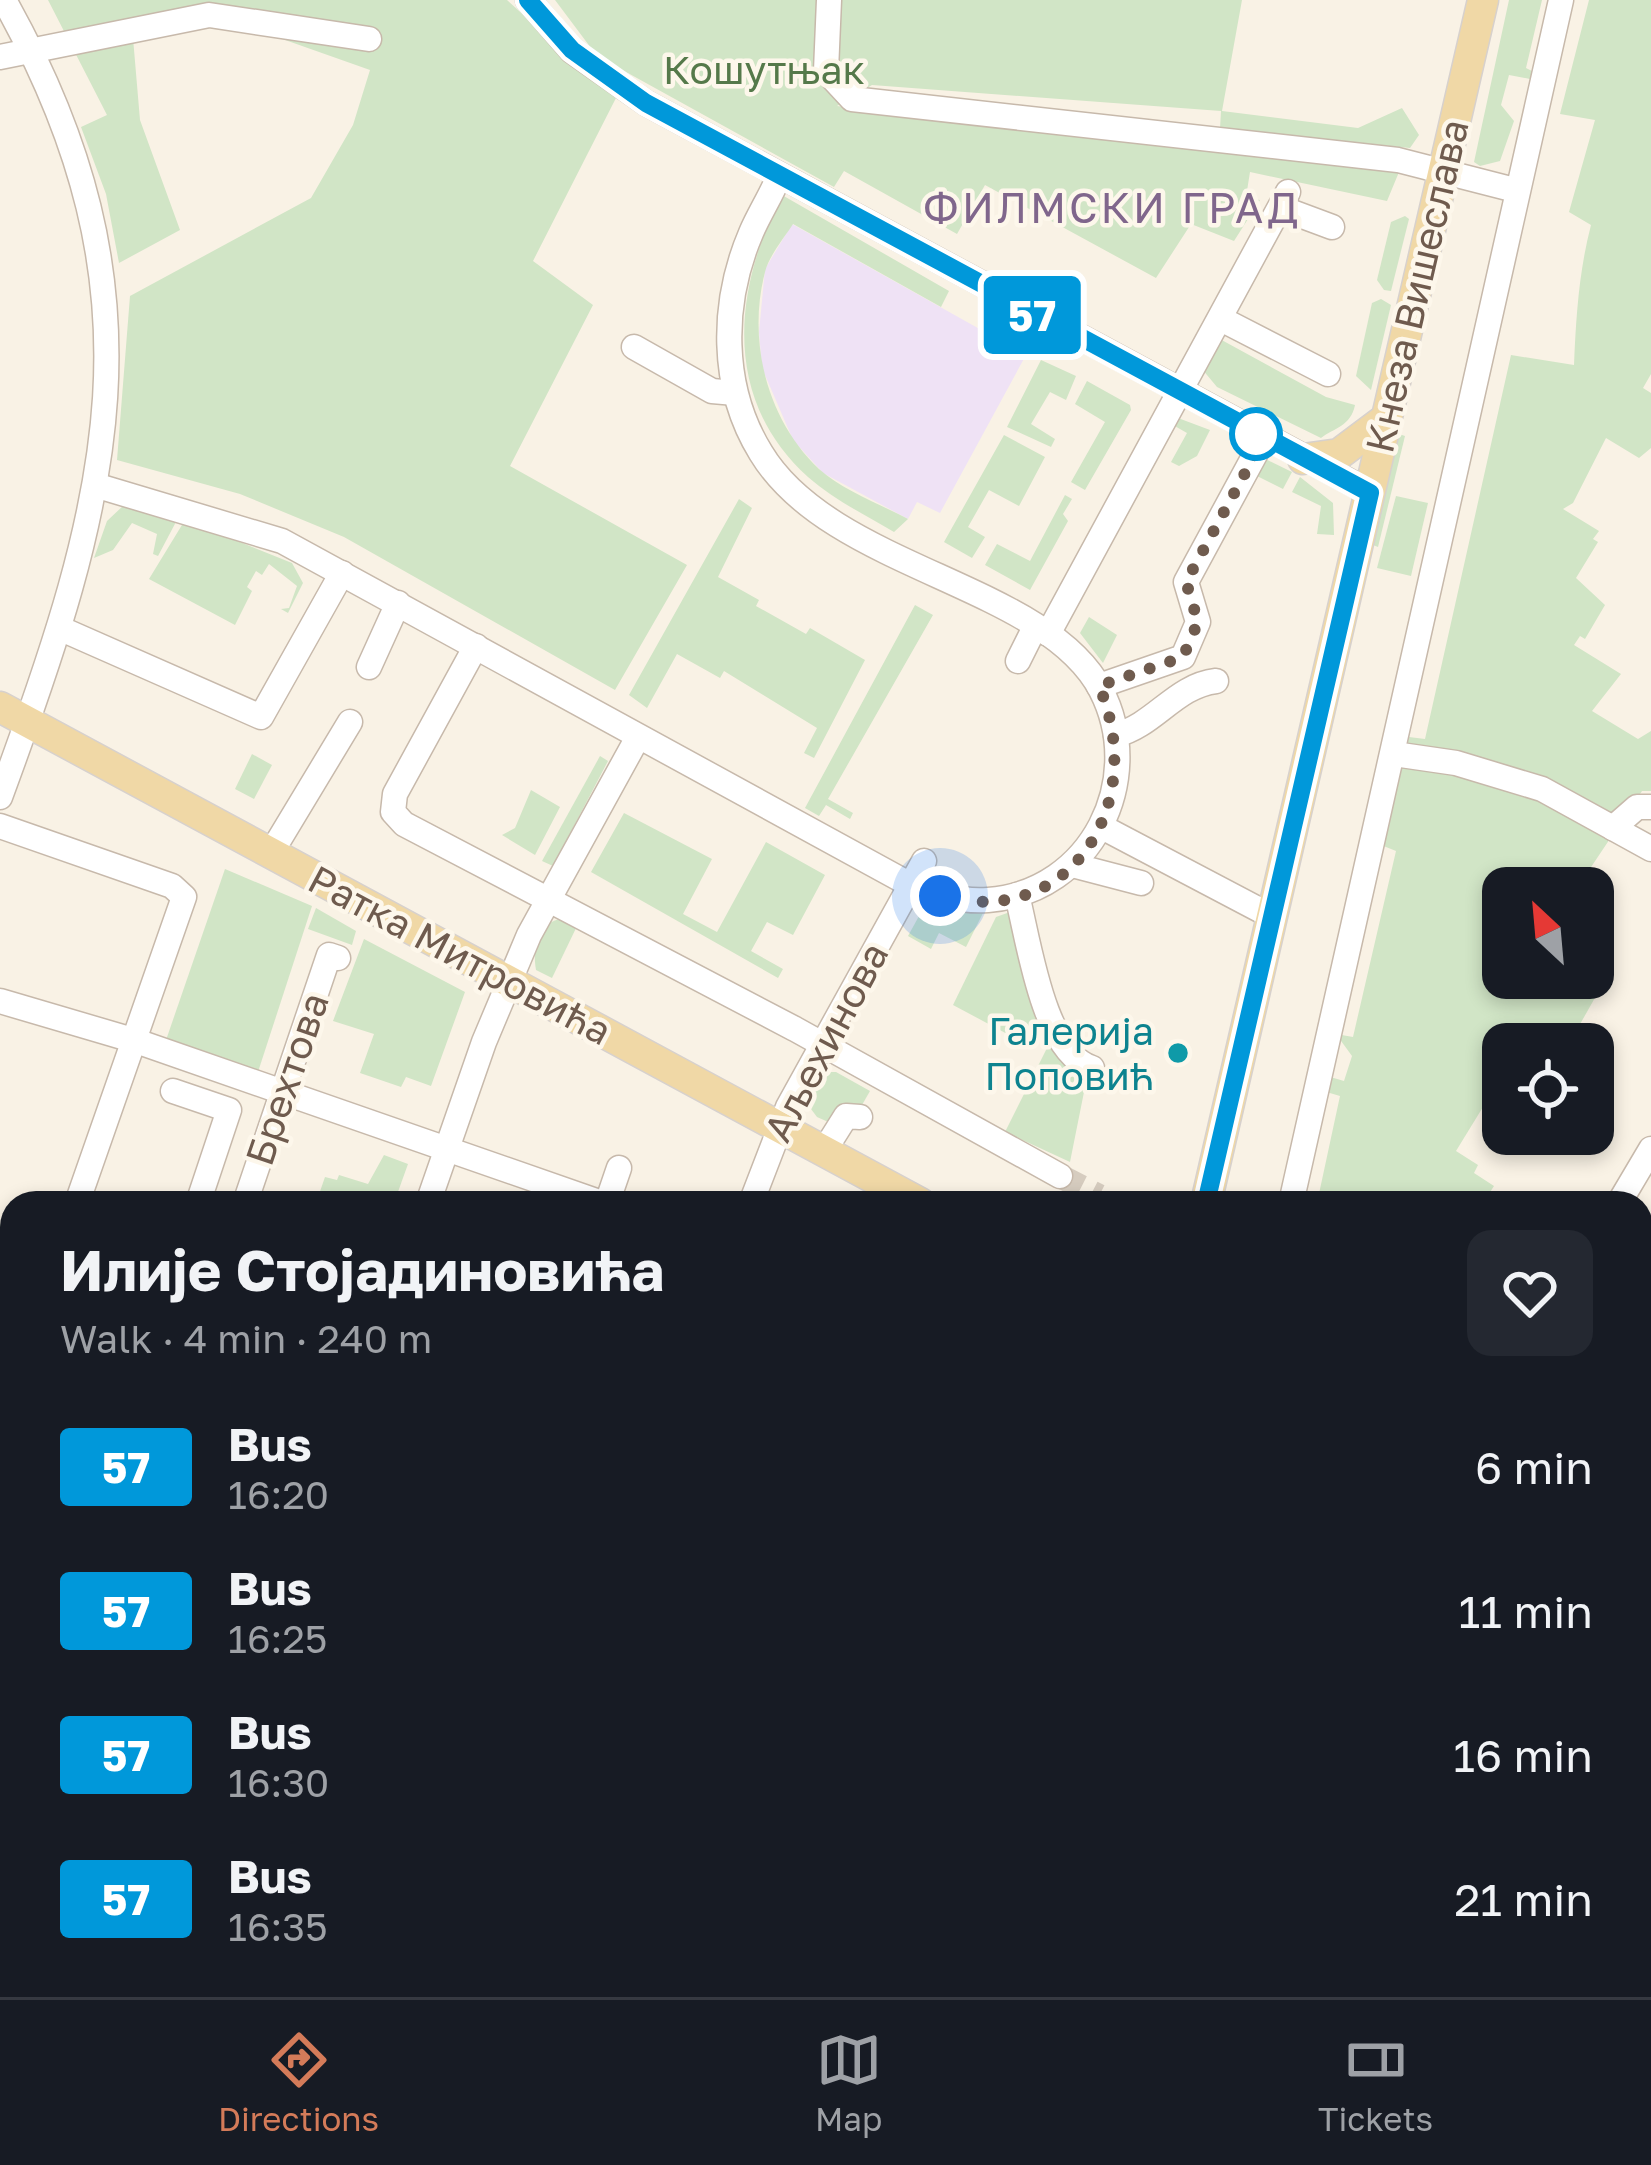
<!DOCTYPE html>
<html lang="en">
<head>
<meta charset="utf-8">
<style>
  :root { --surface:#171b24; --page:#242831; --text:#f1f3f6; --muted:#9ea1a6; --line:#363941; --accent:#d47b59 }
  body { margin:0; font-family:"Golos Text",sans-serif; background:var(--page); color:var(--text); height:100vh; display:flex; flex-direction:column; font-size:45px; white-space:nowrap }
  * { box-sizing:border-box; margin:0 }
  p { font-size:39px; color:var(--muted) }
  .icon { flex:none; width:66px; height:66px; fill:none; stroke:currentColor; stroke-width:2; stroke-linecap:round; stroke-linejoin:round }
  .map { position:relative; flex:1; overflow:hidden }
  .panel { position:absolute; left:0px; top:1191px; width:1653px; height:807px; display:flex; flex-direction:column; background:var(--surface); border-radius:36px 36px 0 0; box-shadow:0 6px 18px #0003 }
  .panel>* { flex:none }
  .badge { padding:0 24px; border-radius:9px; font-size:42px; line-height:78px }
  .needle { width:78px; rotate:334deg }
  .tools { position:absolute; left:1482px; top:867px; display:grid; gap:24px }
  .tools a { display:grid; place-items:center; width:132px; height:132px; border-radius:24px; background:var(--surface); box-shadow:0 6px 18px #0003; font-size:60px }
  .you { position:absolute; width:60px; height:60px; margin:-30px; border:9px solid #fff; border-radius:50%; background:#1a73e8; box-shadow:0 0 0 18px #1a73e833 }
  .map>.badge { position:absolute; translate:-50% -50%; box-shadow:0 0 0 6px #fff }
  .round { display:grid; place-items:center; flex:none; width:126px; height:126px; border-radius:24px; background:var(--page) }
  .summary { display:flex; align-items:center; justify-content:space-between; height:204px; padding:0 60px }
  h1 { font-size:57px; font-weight:700; line-height:90px }
  ul { padding:0; list-style:none }
  li { display:flex; align-items:center; gap:36px; height:144px; padding:0 60px }
  li div { flex:1 }
  li b { display:block; font-size:45px }
  li em { font-style:normal }
  li .badge { min-width:132px; font-weight:700; text-align:center }
  .dock { display:flex; justify-content:space-around; align-items:center; height:168px; border-top:3px solid var(--line); background:var(--surface); font-size:33px; color:var(--muted) }
  .dock a { display:grid; justify-items:center; gap:6px }
  .dock .active { color:var(--accent) }
  .map>svg:first-child { display:block }
</style>
</head>
<body>
<div class="map">
<svg width="1651" height="1997" viewBox="0 0 1651 1997">
  <rect width="100%" height="100%" fill="#f9f2e5"/>
  <polygon fill="#efe2f5" points="792,224 1026,355 940,513 917,502 908,519 823,473 793,440 762,368 759,332 765,269"/>
  <g fill="#d1e5c6">
    <polygon points="48,0 507,0 616,98 533,261 593,305 510,466 687,565 615,690 344,537 240,494 117,460 130,296 311,198 353,125 370,70 251,28 209,25 133,38 140,120 180,230 119,263 106,194 81,127 107,115"/>
    <polygon points="555,0 1242,0 1222,111 1358,128 1402,108 1419,135 1410,148 1220,129 1221,111 872,85 837,106 1399,172 1387,201 1250,172 1246,197 1260,200 1234,241 1191,224 1156,278 985,185 957,234 844,171 834,187 617,67 591,48"/>
    <polygon points="1509,0 1542,0 1526,68 1532,71 1530,79 1509,75 1501,105 1514,121 1500,161 1480,166 1474,162"/>
    <path d="M1589,0H1651V374L1643,388L1651,393V448L1639,458L1606,438L1573,503L1563,509L1599,531L1593,539L1598,542L1576,578L1605,605L1585,639L1580,636L1574,645L1621,674L1592,711L1638,739L1651,731V791H1642L1577,888H1503V978H1593V964L1609,973L1579,1026L1605,1041L1601,1048L1614,1054L1593,1089V1044H1503V1117L1483,1107L1456,1151L1478,1165L1474,1173L1494,1186L1483,1203H1436L1427,1198L1423,1203H1317L1340,1096L1323,1091L1327,1076L1344,1081L1352,1056L1336,1034L1353,1037L1396,851L1381,845L1409,737L1425,739L1511,355L1574,365C1576,317 1579,271 1591,225L1569,212L1595,120L1560,114Z"/>
    <path d="M782,195L949,291L941,307L793,224C784,238 769,256 765,272C747,341 767,420 819,469C842,490 880,504 908,519L894,532C865,515 833,499 808,477C722,400 733,289 782,195Z"/>
    <polygon points="1405,216 1409,219 1391,291 1384,290 1377,280 1391,222"/>
    <polygon points="1381,299 1391,305 1371,390 1356,376 1372,303"/>
    <path d="M1218,338L1326,397L1355,405C1351,426 1334,428 1321,438L1217,387L1202,369Z"/>
    <polygon points="1041,360 1076,376 1066,400 1050,392 1031,424 1055,439 1051,447 1007,427"/>
    <polygon points="1087,381 1130,405 1131,410 1085,490 1071,482 1105,422 1075,404"/>
    <polygon points="1178,418 1210,430 1197,456 1179,466 1171,462 1187,433 1173,425"/>
    <polygon points="1399,434 1405,436 1378,547 1373,545"/>
    <polygon points="1004,435 1045,457 1019,506 989,490 968,527 985,537 972,558 944,542"/>
    <polygon points="1259,456 1292,472 1283,489 1249,472"/>
    <polygon points="1300,477 1333,503 1334,535 1317,534 1321,506 1292,492"/>
    <polygon points="1065,495 1072,499 1063,514 1068,521 1030,590 985,565 997,544 1030,561"/>
    <polygon points="1396,496 1428,503 1411,576 1377,568"/>
    <polygon points="739,499 752,508 718,577 759,600 756,606 806,634 810,628 865,660 814,758 804,753 817,728 724,671 720,678 677,654 647,708 629,695"/>
    <polygon points="124,505 177,520 158,556 153,554 157,534 132,523 113,550 94,558 107,521"/>
    <polygon points="185,520 292,563 303,583 288,613 281,609 289,608 297,586 269,564 262,575 256,571 247,587 252,591 235,625 149,579"/>
    <polygon points="915,605 933,615 828,799 853,813 850,819 826,805 819,816 805,808"/>
    <polygon points="1089,617 1117,635 1103,663 1080,633"/>
    <polygon points="252,754 272,765 254,799 235,789"/>
    <polygon points="600,756 608,761 553,866 542,861"/>
    <polygon points="531,790 560,807 535,855 502,835 515,828"/>
    <polygon points="624,813 712,859 683,914 717,932 766,842 825,875 793,935 767,922 751,951 783,969 778,978 591,872"/>
    <polygon points="225,869 312,906 257,1075 165,1043"/>
    <polygon points="924,907 983,913 966,947 939,933 931,949 908,936"/>
    <polygon points="316,908 356,931 352,945 308,929"/>
    <polygon points="1010,912 1045,1015 1028,1045 953,1005 996,917"/>
    <path d="M564,918L578,924L552,978L536,970C532,947 537,922 564,918Z"/>
    <polygon points="364,939 465,992 431,1086 406,1077 401,1087 360,1073 374,1034 333,1021"/>
    <polygon points="1050,1042 1060,1059 1088,1072 1070,1162 1005,1132"/>
    <polygon points="825,1072 836,1072 870,1091 858,1112 835,1125 817,1117 808,1105"/>
    <polygon points="384,1155 408,1164 394,1203 316,1203 325,1177 337,1180 339,1175 368,1184"/>
    <polygon points="0,1224 12,1229 12,1777 0,1753"/>
    <path d="M1651,1658V1947C1643,1851 1631,1753 1651,1658Z"/>
    <polygon points="12,1900 12,1986 298,1990 283,1997 0,1997 0,1906"/>
    <polygon points="687,1986 883,1986 880,1997 672,1997"/>
  </g>
  <g fill="none" stroke-linecap="round" stroke-linejoin="round">
    <polyline stroke="#d6ccbf" stroke-width="24" stroke-dasharray="24 12" stroke-linecap="butt" points="1060,1176 1099,1196"/>
    <defs>
      <g id="minor">
        <polyline points="528,0 572,51 646,103 1371,493"/>
        <polyline points="829,0 826,71 852,99 1398,160 1515,190"/>
        <polyline points="0,57 209,15 369,39"/>
        <polyline points="1281,208 1332,227"/>
        <polyline points="1221,319 1328,374"/>
        <polyline points="634,347 712,391 735,393"/>
        <path d="M98,486L282,541L909,884C935,894 959,902 988,900C1092,892 1147,779 1101,690C1046,584 831,569 761,453C720,387 721,303 751,233C759,214 771,196 779,176"/>
        <polyline points="59,628 261,717 342,573"/>
        <polyline points="1048,634 1288,192"/>
        <polyline points="476,646 395,794 393,812 404,824 795,1029 1060,1176"/>
        <polyline points="1018,661 1035,627"/>
        <polyline points="369,667 398,603"/>
        <polyline points="1099,686 1183,657 1198,622 1186,582 1264,438"/>
        <path d="M1116,735C1155,725 1175,686 1216,681"/>
        <polyline points="1394,754 1456,763 1542,789 1651,849"/>
        <path d="M0,797C110,499 169,294 4,0"/>
        <polyline points="0,826 172,886 184,897 77,1203"/>
        <polyline points="1102,827 1273,917"/>
        <polyline points="1613,828 1637,807 1651,807"/>
        <polyline points="271,853 350,722"/>
        <polyline points="1072,865 1141,883"/>
        <path d="M1017,895C1029,942 1043,1052 1092,1068"/>
        <polyline points="0,1001 136,1041 602,1203"/>
        <polyline points="173,1091 229,1110 198,1203"/>
        <polyline points="824,1151 846,1116 860,1117"/>
        <polyline points="245,1203 329,955 338,958"/>
        <polyline points="428,1203 484,1042 529,935 638,737"/>
        <polyline points="607,1203 619,1168"/>
        <polyline points="751,1203 788,1107 924,861"/>
        <polyline points="1291,1203 1561,0"/>
        <polyline points="1619,1203 1651,1149"/>
        <polyline points="1641,1531 1651,1526"/>
        <polyline points="1641,1580 1651,1575"/>
        <polyline points="1641,1667 1651,1626"/>
        <polyline points="0,1804 12,1827"/>
        <polyline points="320,1986 322,1997"/>
        <polyline points="428,1986 433,1997"/>
        <polyline points="909,1997 912,1986"/>
      </g>
      <g id="major">
        <polyline points="1303,459 1339,454 1383,421"/>
        <polyline points="0,707 920,1203"/>
        <polyline points="1206,1203 1483,0"/>
        <polyline points="979,1997 983,1986"/>
      </g>
    </defs>
    <use href="#minor" stroke="#c7b9ab" stroke-width="27"/>
    <use href="#major" stroke="#d7d1cd" stroke-width="33"/>
    <use href="#minor" stroke="#fff" stroke-width="24"/>
    <use href="#major" stroke="#f0d8a6" stroke-width="30"/>
  </g>
  <g fill="none" stroke-linecap="round" stroke-linejoin="round">
    <defs>
      <polyline id="line" points="528,0 572,50 646,103 1370,493 1206,1203"/>
    </defs>
    <use href="#line" stroke="#fff" stroke-width="27"/>
    <use href="#line" stroke="#0098da" stroke-width="18"/>
    <path stroke="#6f5b4e" stroke-width="12" stroke-dasharray="0 21.6" d="M940,896C1072,931 1149,802 1099,686L1183,657L1198,622L1186,582L1264,438L1256,434"/>
  </g>
  <circle fill="#fff" stroke="#0098da" stroke-width="6" cx="1256" cy="434" r="24"/>
  <circle fill="#0f9aa8" stroke="#fdf7eb" stroke-width="4.5" cx="1178" cy="1053" r="12"/>
  <g text-anchor="middle" stroke-width="9" stroke-linejoin="round" paint-order="stroke">
    <g font-size="39" fill="#55794a" stroke="#fdf7eb">
      <text x="764" y="84">Кошутњак</text>
    </g>
    <g font-size="39" fill="#6f5b4e" stroke="#fdf7eb">
      <text transform="translate(1417 286) rotate(-77)" y="14">Кнеза Вишеслава</text>
      <text transform="translate(460 955) rotate(28)" y="14">Ратка Митровића</text>
      <text transform="translate(826 1042) rotate(-62)" y="14">Аљехинова</text>
      <text transform="translate(287 1079) rotate(-71)" y="14">Брехтова</text>
    </g>
    <g font-size="39" fill="#0d838f" stroke="#fdf7eb" text-anchor="end">
      <text x="1154" y="1045">Галерија<tspan x="1154" dy="45">Поповић</tspan></text>
    </g>
    <g font-size="42" letter-spacing="3" fill="#80668c" stroke="#fdf7eb">
      <text x="1112" y="223">ФИЛМСКИ ГРАД</text>
    </g>
  </g>
</svg>
<div class="tools">
<a><svg class="needle" viewBox="-14 -14 28 28"><path d="M0-13l5 13h-10z" fill="#e53935"/><path d="M0 13l5-13h-10z" fill="#9ea1a6"/></svg></a>
<a><svg class="icon" aria-label="locate" viewBox="0 0 24 24"><circle cx="12" cy="12" r="6"/><path d="M12 2v4M12 18v4M2 12h4M18 12h4"/></svg></a>
</div>
<div class="you" style="left:940px;top:896px"></div>
<b class="badge" style="left:1032px;top:315px;background:#0098da;color:#fff">57</b>
<section class="panel">
<div class="summary"><div><h1>Илије Стојадиновића</h1><p>Walk · 4 min · 240 m</p></div><a class="round"><svg class="icon" aria-label="heart" viewBox="0 0 24 24"><path d="M12 20l-8-8c-3-5 5-10 8-4 3-6 11-1 8 4z"/></svg></a></div>
<ul>
<li><span class="badge" style="background:#0098da;color:#fff">57</span><div><b>Bus</b><p>16:20</p></div><em>6 min</em></li>
<li><span class="badge" style="background:#0098da;color:#fff">57</span><div><b>Bus</b><p>16:25</p></div><em>11 min</em></li>
<li><span class="badge" style="background:#0098da;color:#fff">57</span><div><b>Bus</b><p>16:30</p></div><em>16 min</em></li>
<li><span class="badge" style="background:#0098da;color:#fff">57</span><div><b>Bus</b><p>16:35</p></div><em>21 min</em></li>
</ul>
</section>
</div>
<nav class="dock">
<a class="active"><svg class="icon" aria-label="directions" viewBox="0 0 24 24"><path d="M12 3l9 9-9 9-9-9zM9 14v-3h6M13 9l2 2-2 2"/></svg>Directions</a>
<a><svg class="icon" aria-label="map" viewBox="0 0 24 24"><path d="M3 6l6-2 6 2 6-2v14l-6 2-6-2-6 2zM9 4v14M15 6v14"/></svg>Map</a>
<a><svg class="icon" aria-label="tickets" viewBox="0 0 24 24"><path d="M3 7h18v10H3zM15 7v10"/></svg>Tickets</a>
</nav>
</body>
</html>
